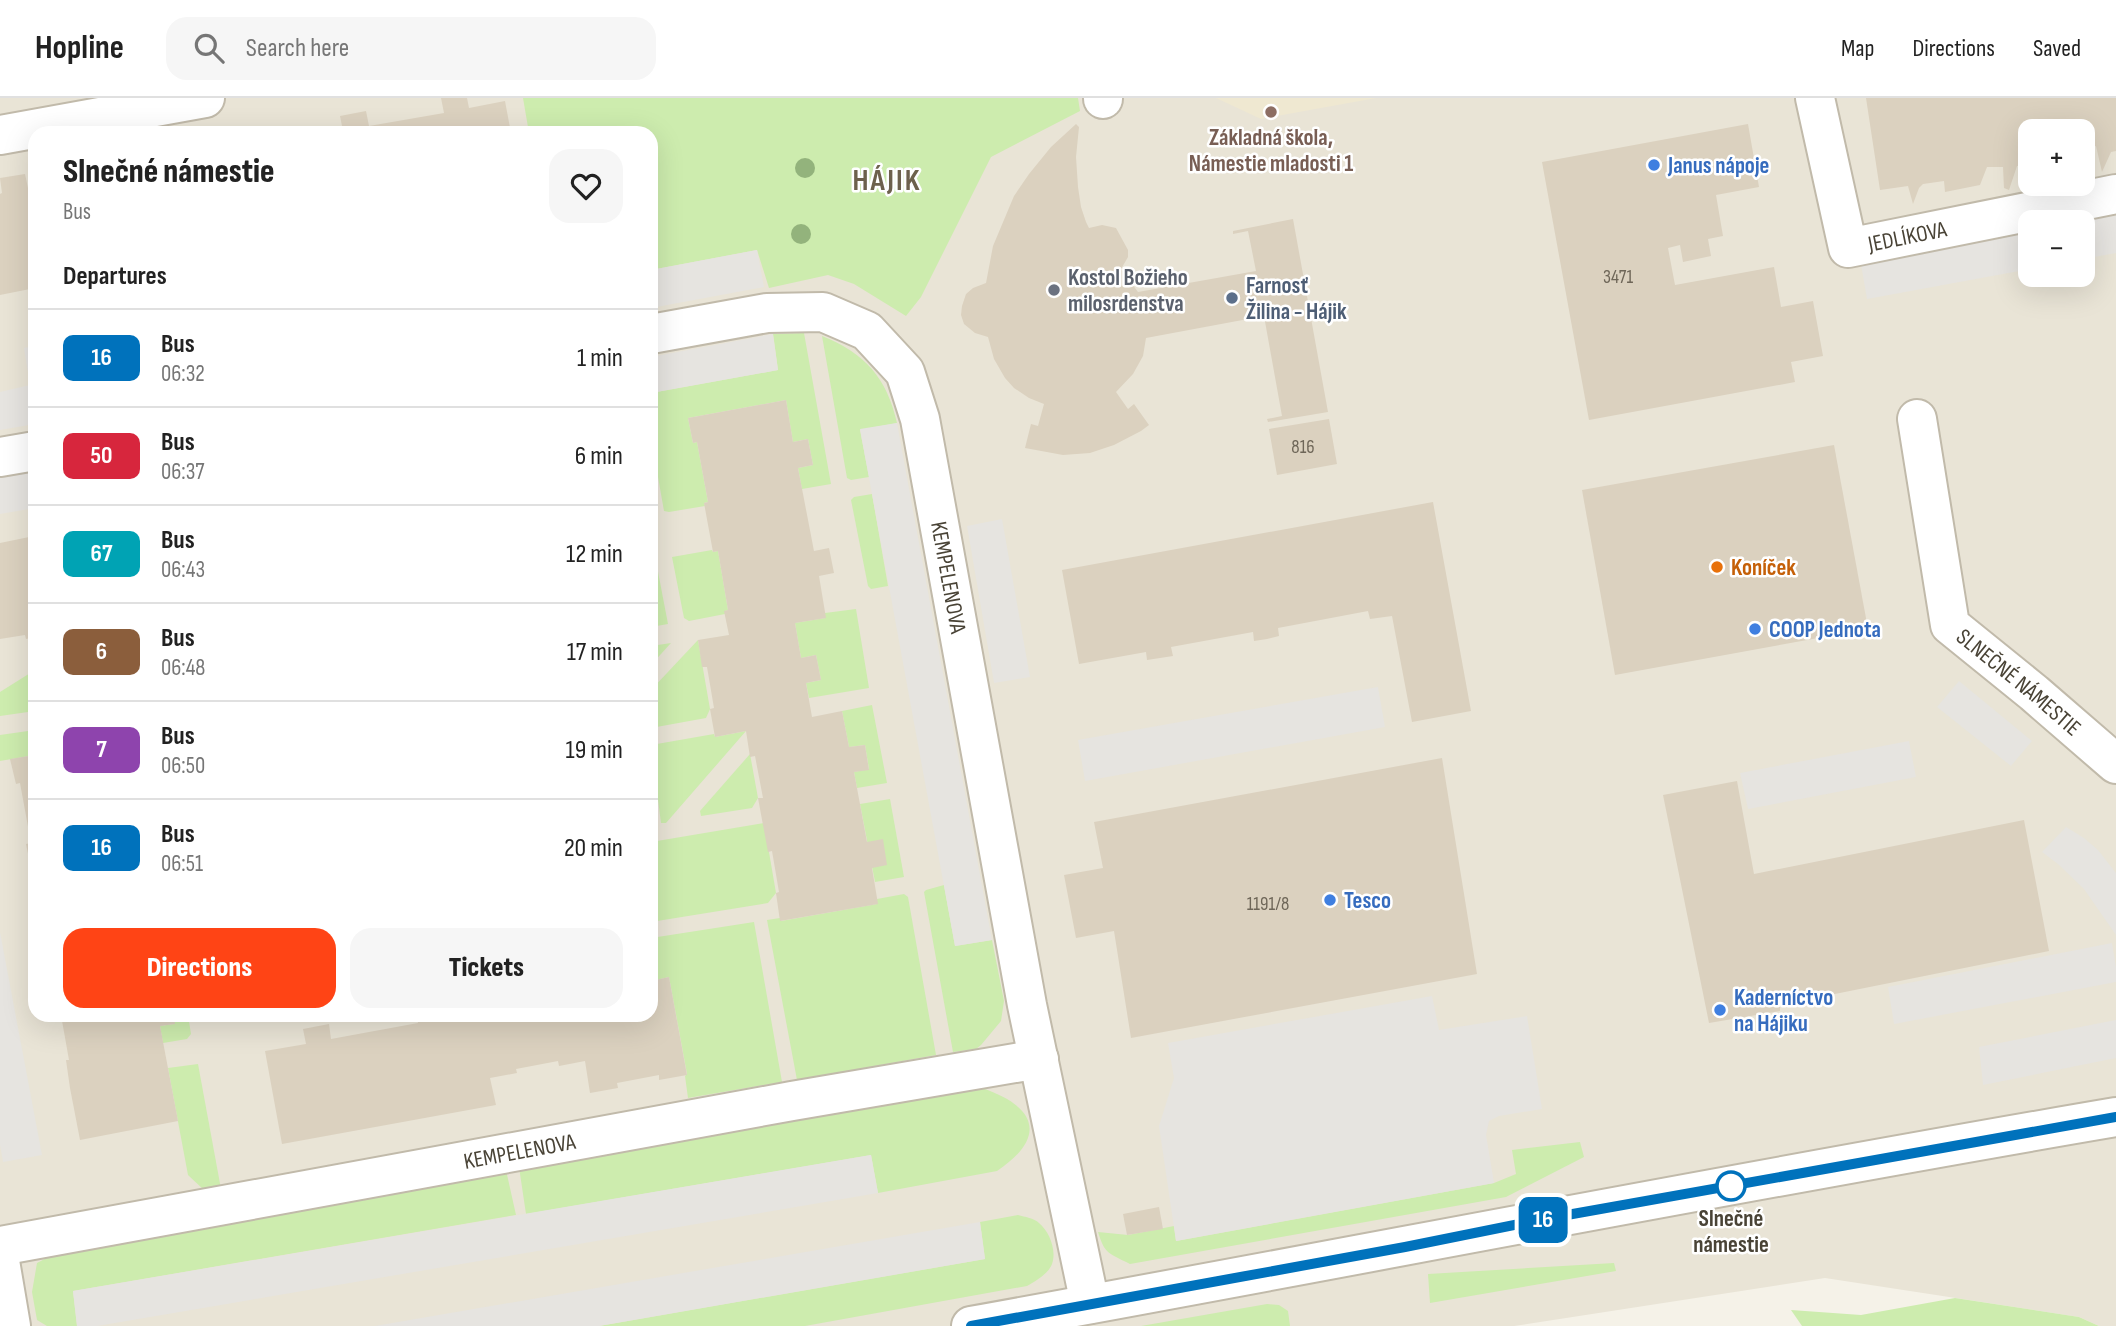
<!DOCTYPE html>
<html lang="en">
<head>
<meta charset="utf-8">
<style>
  :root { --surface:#fff; --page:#f6f6f6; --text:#222; --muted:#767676; --line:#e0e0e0; --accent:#ff4415 }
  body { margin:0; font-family:"Sofia Sans Condensed",sans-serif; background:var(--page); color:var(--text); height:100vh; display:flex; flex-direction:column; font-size:26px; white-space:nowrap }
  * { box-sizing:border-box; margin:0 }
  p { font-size:23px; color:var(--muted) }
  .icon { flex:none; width:38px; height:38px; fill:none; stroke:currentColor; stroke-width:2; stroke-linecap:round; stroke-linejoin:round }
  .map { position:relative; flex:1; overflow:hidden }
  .details { position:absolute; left:28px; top:28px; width:630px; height:896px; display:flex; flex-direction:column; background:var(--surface); border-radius:21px; box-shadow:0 7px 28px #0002 }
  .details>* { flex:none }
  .badge { padding:0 14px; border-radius:10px; font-size:24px; line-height:46px }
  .buttons { position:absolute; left:2018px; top:21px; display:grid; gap:14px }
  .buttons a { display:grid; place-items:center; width:77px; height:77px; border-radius:14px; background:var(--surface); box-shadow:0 7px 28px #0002; font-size:35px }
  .map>.badge { position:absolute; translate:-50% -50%; box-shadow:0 0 0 4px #fff }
  h2 { padding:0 35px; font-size:26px; line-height:63px }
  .round { display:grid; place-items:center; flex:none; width:74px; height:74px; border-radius:21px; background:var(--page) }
  .head { display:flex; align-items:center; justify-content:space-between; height:119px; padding:0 35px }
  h1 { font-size:33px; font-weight:800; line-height:52px }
  .cta { display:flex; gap:14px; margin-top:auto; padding:14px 35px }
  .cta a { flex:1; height:80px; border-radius:21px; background:var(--accent); color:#fff; font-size:28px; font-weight:800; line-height:80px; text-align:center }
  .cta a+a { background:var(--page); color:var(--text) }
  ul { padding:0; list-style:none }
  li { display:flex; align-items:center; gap:21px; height:98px; padding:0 35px; border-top:2px solid var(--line) }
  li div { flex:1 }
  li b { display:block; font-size:26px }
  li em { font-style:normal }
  li .badge { min-width:77px; font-weight:700; text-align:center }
  header { display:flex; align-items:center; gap:42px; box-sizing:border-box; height:98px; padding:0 35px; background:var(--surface); border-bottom:2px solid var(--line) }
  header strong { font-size:33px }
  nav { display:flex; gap:38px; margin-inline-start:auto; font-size:24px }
  .search { width:490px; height:63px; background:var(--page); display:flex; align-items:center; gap:18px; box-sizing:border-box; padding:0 24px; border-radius:21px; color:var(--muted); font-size:26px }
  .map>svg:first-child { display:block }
</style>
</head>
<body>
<header>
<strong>Hopline</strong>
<div class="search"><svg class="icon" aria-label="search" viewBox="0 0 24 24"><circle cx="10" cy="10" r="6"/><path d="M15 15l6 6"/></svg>Search here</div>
<nav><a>Map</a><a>Directions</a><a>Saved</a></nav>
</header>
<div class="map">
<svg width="2116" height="1228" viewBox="0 0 2116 1228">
  <rect width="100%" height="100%" fill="#f5f2e8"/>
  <path fill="#e9e4d6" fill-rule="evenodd" d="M0,0H2116V1228H2099L2079,1219L1825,1180L1514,1228H0ZM2030,33H2082V86H2030ZM35,35H651V917H35ZM2030,124H2082V177H2030Z"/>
  <polygon fill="#efe8d1" points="1216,0 1376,0 1261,21"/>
  <g fill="#cdecae">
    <polygon points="523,0 1078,0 1080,13 991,59 921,199 906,218 854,186 828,177 769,190 757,152 651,172 651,35 529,35"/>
    <polygon points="804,235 831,386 802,391 798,370 813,367 808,341 793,344 786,302 688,320 693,345 697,344 708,404 704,405 705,408 669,414 664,413 651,339 651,295 778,272 773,236"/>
    <path d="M822,238C865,255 887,280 897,325L860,332L869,379L851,382L847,380Z"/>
    <polygon points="872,396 888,488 871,491 868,488 851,402 854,399"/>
    <polygon points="651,437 668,526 651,529"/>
    <polygon points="712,452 713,454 718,453 728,512 725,513 725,516 689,523 684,520 672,459"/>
    <polygon points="856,511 869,590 809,600 806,585 821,582 816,557 801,560 795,525 825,520 825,515"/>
    <polygon points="698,542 710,611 706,620 651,630 651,592"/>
    <polygon points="671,545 651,567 651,548"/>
    <polygon points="35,572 35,613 0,618 0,594"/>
    <polygon points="872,607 887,685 857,690 854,674 869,671 865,647 849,649 842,613"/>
    <polygon points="35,632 35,657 0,663 0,637"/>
    <polygon points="746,633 666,725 661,725 654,670 651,670 651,647 714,636 715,639"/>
    <polygon points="750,656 758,700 752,710 701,718 700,713"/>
    <polygon points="890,701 904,779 875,784 860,706"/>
    <polygon points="764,725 776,795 768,805 651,824 651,744"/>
    <polygon points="944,787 955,848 992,842 1004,903 1001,923 981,947 976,951 953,954 924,794 926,792"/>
    <polygon points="904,796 908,799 936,957 797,982 767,822 780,820 781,823 877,806 877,801"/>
    <polygon points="754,824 782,984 688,1000 685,978 687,976 669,879 651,883 651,840"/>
    <polygon points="173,917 188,917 191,936 187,941 163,945 160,928 174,926"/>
    <polygon points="198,966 221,1091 204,1092 188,1077 168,970"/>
    <path d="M982,990C1035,1008 1049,1038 997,1073L878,1095L871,1057L526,1116L519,1069Z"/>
    <path d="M1580,1044L1584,1059L1506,1099L1130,1166C1109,1155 1105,1157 1098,1134L1128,1137L1174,1128L1176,1143L1494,1085L1516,1076L1512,1052Z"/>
    <polygon points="506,1072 516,1117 73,1193 77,1228 47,1228 37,1222 32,1194 37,1165 56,1155"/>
    <path d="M1018,1117C1025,1119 1034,1120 1039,1125C1049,1133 1057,1152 1052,1166C1048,1176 1036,1183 1027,1188L805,1228H599L985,1161L980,1124Z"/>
    <polygon points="1614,1165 1616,1173 1430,1205 1428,1176"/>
    <polygon points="1955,1200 2079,1219 2099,1228 1802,1228 1791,1212 1861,1217"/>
    <polygon points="1267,1206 1279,1207 1288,1213 1290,1228 1141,1228"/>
  </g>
  <g fill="#e6e4e0">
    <polygon points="2116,112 2116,155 2083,161 2082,124 2053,124"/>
    <polygon points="2030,129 2030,171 1867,201 1860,161"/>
    <polygon points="757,152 764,189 651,210 651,172"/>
    <polygon points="773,236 778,272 651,295 651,259"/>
    <polygon points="35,248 35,326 0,332 0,294 30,287 24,250"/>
    <polygon points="897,325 992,842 955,848 860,331"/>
    <polygon points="35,373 35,410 0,416 0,379"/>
    <polygon points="1002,421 1030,579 994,585 967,428"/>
    <polygon points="1959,583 2032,643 2011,668 1937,609"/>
    <polygon points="1378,589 1385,629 1085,683 1078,642"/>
    <polygon points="1909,643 1916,679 1748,711 1740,675"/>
    <polygon points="2066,729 2084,740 2098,752 2116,775 2116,837 2084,791 2058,766 2042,754"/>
    <polygon points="0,834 42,1057 3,1064 0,1047"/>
    <polygon points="2112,845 2116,869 2116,884 1894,926 1888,889"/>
    <polygon points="1432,898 1439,932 1527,918 1542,1011 1499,1018 1489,1023 1486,1037 1494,1085 1176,1143 1159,1028 1174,980 1168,945"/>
    <polygon points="2116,922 2116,960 1983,987 1979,949"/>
    <polygon points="871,1057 878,1095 97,1228 77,1228 73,1193"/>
    <polygon points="980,1124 985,1161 599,1228 375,1228"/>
  </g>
  <g fill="#dbd1bf">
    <polygon points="441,0 467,0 469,10 505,3 511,35 338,35 343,33 340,18 366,13 369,28 444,15"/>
    <polygon points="1866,0 2116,0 2116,53 2111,54 2102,74 2096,48 2082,52 2082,33 2030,33 2030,66 2017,68 2009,92 2004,90 2003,69 1987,69 1980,87 1945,94 1944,83 1923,86 1919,90 1913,106 1908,88 1880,92"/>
    <polygon points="1076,26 1079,29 1076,59 1078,89 1081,109 1086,124 1089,130 1102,127 1116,130 1128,152 1128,159 1121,171 1138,194 1256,173 1248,133 1233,136 1233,133 1293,121 1328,314 1268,324 1267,321 1282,318 1264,218 1146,240 1143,258 1133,276 1116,294 1128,311 1134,306 1149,327 1141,333 1114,347 1090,355 1063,357 1025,350 1031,326 1038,328 1044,306 1029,300 1014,290 1005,280 994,261 988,239 975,235 964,226 961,217 962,208 966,196 973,190 986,185 993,148 1014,98 1029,76 1051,49"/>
    <polygon points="1748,26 1759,89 1716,97 1723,138 1708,141 1711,158 1683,164 1680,147 1668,150 1675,187 1774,169 1781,209 1813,203 1823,258 1791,264 1795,284 1589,322 1542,64"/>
    <polygon points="25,76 28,90 35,89 35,190 0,197 0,96 2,95 0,80"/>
    <polygon points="786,302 793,344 808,341 813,367 798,370 814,453 829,450 834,475 819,478 826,520 795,525 801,560 816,557 821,582 806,585 812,619 842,613 849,649 865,647 869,672 854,674 867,744 883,741 887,767 872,770 878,806 780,823 776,795 779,794 772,753 768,754 758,700 763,700 755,658 750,659 746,633 715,639 710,611 714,610 707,569 702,569 698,542 729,537 724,513 728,512 718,453 713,454 704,405 708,404 697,344 693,345 688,320"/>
    <polygon points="1329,321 1337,366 1277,377 1269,331"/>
    <polygon points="1834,347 1868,531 1615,577 1582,392"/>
    <polygon points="1433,404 1471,613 1412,624 1392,518 1370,521 1368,513 1278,530 1279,538 1267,541 1254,543 1253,534 1171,549 1173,558 1147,562 1146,554 1079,566 1062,472"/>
    <polygon points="34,438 35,539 26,541 25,537 0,541 0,445"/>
    <polygon points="35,657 35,784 34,785 26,746 31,745 20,685 16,686 10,661"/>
    <polygon points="1442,660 1477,876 1131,940 1114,833 1076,840 1064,777 1103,770 1094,724"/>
    <polygon points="1737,683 1754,776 2024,722 2049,853 1780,907 1780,913 1709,925 1663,697"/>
    <polygon points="669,879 687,977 659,982 659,977 617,985 618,990 590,995 585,963 559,968 558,963 516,971 517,975 490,980 496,1007 282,1046 265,953 306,946 303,931 329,926 331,941 418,925 417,917 443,917 444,921 463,917 651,917 651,883"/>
    <polygon points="61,917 173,917 175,926 160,928 178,1023 80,1042 70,990 66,962 69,962"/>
    <polygon points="1159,1109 1163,1131 1127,1137 1123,1116"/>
  </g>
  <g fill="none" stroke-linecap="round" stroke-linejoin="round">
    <defs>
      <g id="minor">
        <polyline points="1103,0 1103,1"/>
        <path id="s1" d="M1815,0L1848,150L2116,96"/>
        <polyline points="0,37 205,0"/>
        <path id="s2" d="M651,236L767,215L823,214L867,233L905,274L920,321L1027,907L1090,1206"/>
        <path id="s3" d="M1917,321L1950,527L2034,595L2116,666"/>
        <polyline points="0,359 35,353"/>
        <path id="s4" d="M0,1148L792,1003L1039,961"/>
        <polyline points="0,1163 11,1228"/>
        <path d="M971,1228C1353,1159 1733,1084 2116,1019"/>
      </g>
    </defs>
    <use href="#minor" stroke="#c1baaa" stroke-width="42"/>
    <use href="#minor" stroke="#fff" stroke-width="38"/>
  </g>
  <g fill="#93b37c">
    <circle cx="805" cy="70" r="10"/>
    <circle cx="801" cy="136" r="10"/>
  </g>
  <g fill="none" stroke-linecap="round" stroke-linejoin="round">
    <defs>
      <polyline id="line" points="971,1228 1405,1149 1539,1122 2116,1019"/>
    </defs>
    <use href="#line" stroke="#fff" stroke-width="16"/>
    <use href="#line" stroke="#0072bc" stroke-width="10"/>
  </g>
  <circle fill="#8d6e63" stroke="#fff" stroke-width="2.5" cx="1271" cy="14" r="7"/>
  <g fill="#3f7fe0" stroke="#fff" stroke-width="2.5">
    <circle cx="1654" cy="67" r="7"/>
    <circle cx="1755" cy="531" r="7"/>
    <circle cx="1330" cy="802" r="7"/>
    <circle cx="1720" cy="912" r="7"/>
  </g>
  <circle fill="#6b7280" stroke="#fff" stroke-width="2.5" cx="1054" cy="192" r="7"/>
  <circle fill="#5c6f8a" stroke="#fff" stroke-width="2.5" cx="1232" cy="200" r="7"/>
  <circle fill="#e8710a" stroke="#fff" stroke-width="2.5" cx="1717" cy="469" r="7"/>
  <circle fill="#fff" stroke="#0072bc" stroke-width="3.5" cx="1731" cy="1088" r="14"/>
  <g text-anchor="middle" stroke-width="5" stroke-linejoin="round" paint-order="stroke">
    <g font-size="19" fill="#6e6658">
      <text x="1618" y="185">3471</text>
      <text x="1303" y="355">816</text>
      <text x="1268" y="812">1191/8</text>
    </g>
    <g font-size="23" font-weight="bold" fill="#785e54" stroke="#fff">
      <text x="1271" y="47">Základná škola,<tspan x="1271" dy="26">Námestie mladosti 1</tspan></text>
    </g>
    <g font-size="23" font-weight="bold" fill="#366cbe" stroke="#fff" text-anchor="start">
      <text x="1668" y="75">Janus nápoje</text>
      <text x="1769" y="539">COOP Jednota</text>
      <text x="1344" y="810">Tesco</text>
      <text x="1734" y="907">Kaderníctvo<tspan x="1734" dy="26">na Hájiku</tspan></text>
    </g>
    <g font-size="23" fill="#494336" stroke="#fff">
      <text dy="8" stroke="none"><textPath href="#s1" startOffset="214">JEDLÍKOVA</textPath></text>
      <text dy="8" stroke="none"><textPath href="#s2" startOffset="488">KEMPELENOVA</textPath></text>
      <text dy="8" stroke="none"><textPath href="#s3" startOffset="298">SLNEČNÉ NÁMESTIE</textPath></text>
      <text dy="8" stroke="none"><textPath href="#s4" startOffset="528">KEMPELENOVA</textPath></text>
    </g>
    <g font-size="23" font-weight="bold" fill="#5b616d" stroke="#fff" text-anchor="start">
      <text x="1068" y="187">Kostol Božieho<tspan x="1068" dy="26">milosrdenstva</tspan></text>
    </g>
    <g font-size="23" font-weight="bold" fill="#4e5e75" stroke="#fff" text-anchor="start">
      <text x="1246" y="195">Farnosť<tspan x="1246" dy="26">Žilina - Hájik</tspan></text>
    </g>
    <g font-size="23" font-weight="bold" fill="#c56008" stroke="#fff" text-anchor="start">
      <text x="1731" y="477">Koníček</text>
    </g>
    <g font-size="23" font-weight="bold" fill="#494336" stroke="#fff">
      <text x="1731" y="1128">Slnečné<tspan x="1731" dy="26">námestie</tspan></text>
    </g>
    <g font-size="30" font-weight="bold" letter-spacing="2" fill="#6d614c" stroke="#fff">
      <text x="887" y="92">HÁJIK</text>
    </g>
  </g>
</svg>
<div class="buttons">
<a>+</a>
<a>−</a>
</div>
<b class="badge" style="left:1543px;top:1122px;background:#0072bc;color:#fff">16</b>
<section class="details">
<div class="head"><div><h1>Slnečné námestie</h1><p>Bus</p></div><a class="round"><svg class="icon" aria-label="heart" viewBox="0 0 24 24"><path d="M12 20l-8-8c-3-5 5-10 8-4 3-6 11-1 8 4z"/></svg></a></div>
<h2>Departures</h2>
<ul>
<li><span class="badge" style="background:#0072bc;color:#fff">16</span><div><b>Bus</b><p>06:32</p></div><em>1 min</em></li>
<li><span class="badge" style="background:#d7263d;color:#fff">50</span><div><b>Bus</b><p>06:37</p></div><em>6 min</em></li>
<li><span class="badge" style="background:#00a3b4;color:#fff">67</span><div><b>Bus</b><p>06:43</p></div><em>12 min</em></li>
<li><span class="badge" style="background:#8b5e3c;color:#fff">6</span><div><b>Bus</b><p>06:48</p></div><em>17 min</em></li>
<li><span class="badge" style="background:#8e44ad;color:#fff">7</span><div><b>Bus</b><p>06:50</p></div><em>19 min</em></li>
<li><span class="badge" style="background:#0072bc;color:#fff">16</span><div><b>Bus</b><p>06:51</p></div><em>20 min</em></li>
</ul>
<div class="cta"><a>Directions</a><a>Tickets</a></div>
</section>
</div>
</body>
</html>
